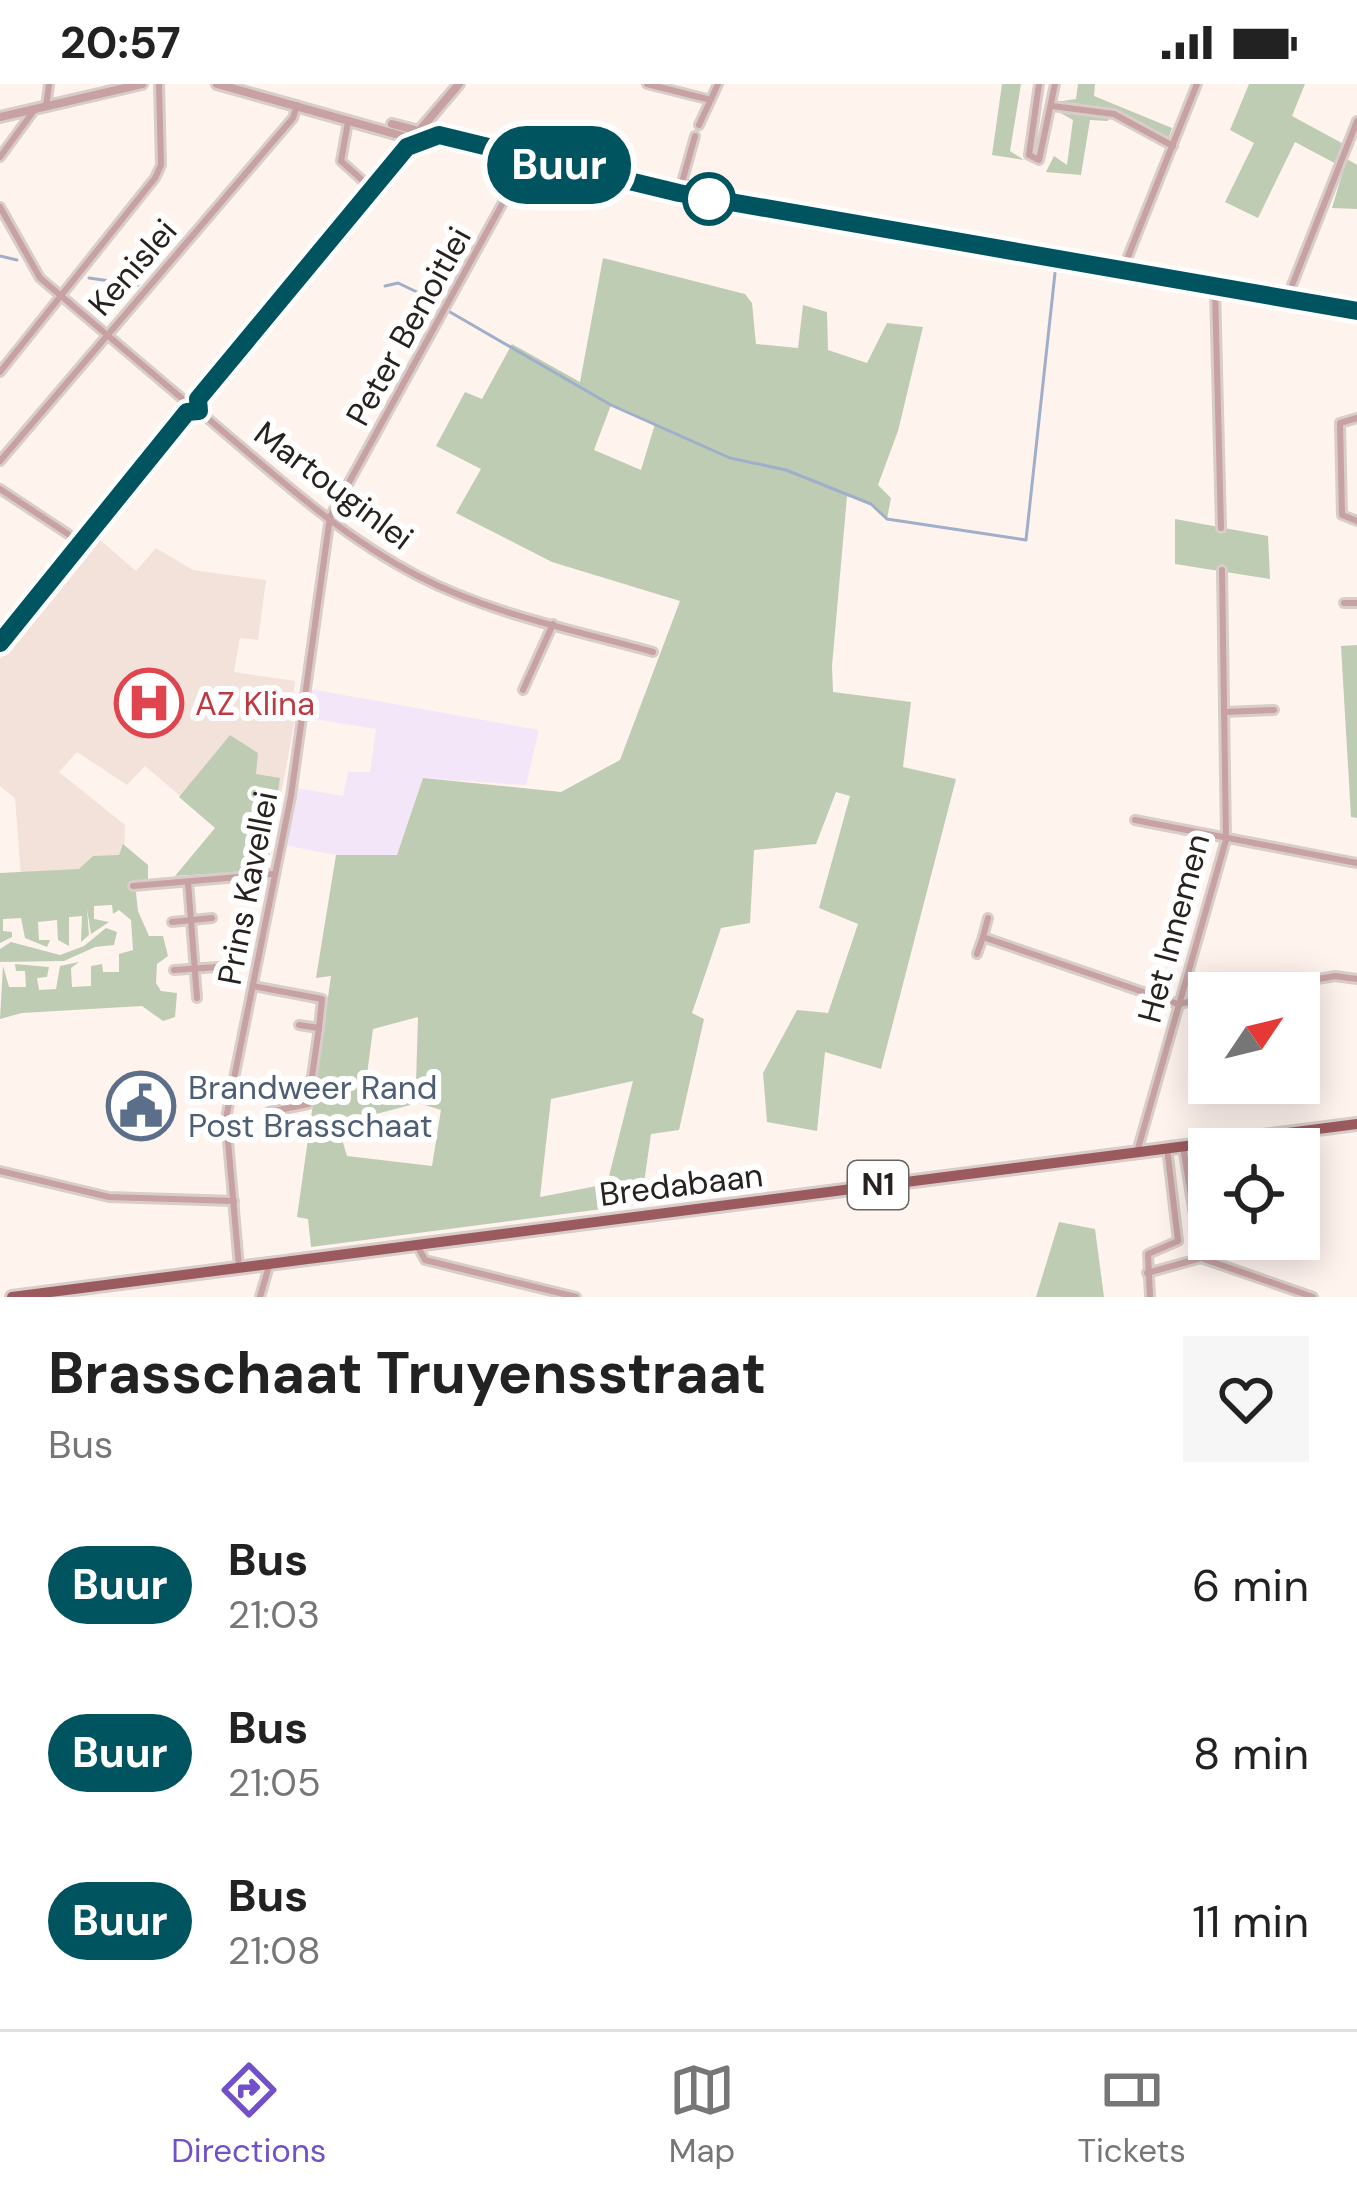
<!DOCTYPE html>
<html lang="en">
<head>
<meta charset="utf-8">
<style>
  :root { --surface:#fff; --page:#f6f6f6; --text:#222; --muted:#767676; --line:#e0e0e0; --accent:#7250c9 }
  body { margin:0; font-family:"DM Sans",sans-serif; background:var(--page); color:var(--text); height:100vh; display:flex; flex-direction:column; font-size:45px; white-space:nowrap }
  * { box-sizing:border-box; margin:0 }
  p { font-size:39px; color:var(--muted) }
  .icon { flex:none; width:66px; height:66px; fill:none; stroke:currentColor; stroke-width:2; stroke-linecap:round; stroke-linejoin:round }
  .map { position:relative; height:1213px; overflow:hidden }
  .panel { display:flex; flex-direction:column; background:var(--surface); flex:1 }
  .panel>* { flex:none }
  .badge { padding:0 24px; border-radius:39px; font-size:42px; line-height:78px }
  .needle { width:78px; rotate:55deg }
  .buttons { position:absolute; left:1188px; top:888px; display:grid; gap:24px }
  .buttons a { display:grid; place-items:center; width:132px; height:132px; border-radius:0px; background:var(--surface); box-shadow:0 6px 30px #0003; font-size:60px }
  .map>.badge { position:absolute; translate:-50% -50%; box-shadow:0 0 0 6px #fff }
  .round { display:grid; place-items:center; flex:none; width:126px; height:126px; border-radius:0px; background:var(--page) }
  .head { display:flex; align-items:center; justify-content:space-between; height:204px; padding:0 48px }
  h1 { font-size:57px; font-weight:700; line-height:90px }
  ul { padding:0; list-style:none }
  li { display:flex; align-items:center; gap:36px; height:168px; padding:0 48px }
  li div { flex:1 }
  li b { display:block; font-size:45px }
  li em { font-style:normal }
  li .badge { min-width:132px; font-weight:700; text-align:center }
  .status { display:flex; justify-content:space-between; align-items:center; height:84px; padding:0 60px; background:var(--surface); direction:ltr }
  .status svg { height:33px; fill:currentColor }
  .tabs { display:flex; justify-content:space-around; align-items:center; height:168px; border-top:3px solid var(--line); background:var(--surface); font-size:33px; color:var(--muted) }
  .tabs a { display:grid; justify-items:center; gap:6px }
  .tabs .active { color:var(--accent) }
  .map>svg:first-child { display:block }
</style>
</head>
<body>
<div class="status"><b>20:57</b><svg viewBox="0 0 49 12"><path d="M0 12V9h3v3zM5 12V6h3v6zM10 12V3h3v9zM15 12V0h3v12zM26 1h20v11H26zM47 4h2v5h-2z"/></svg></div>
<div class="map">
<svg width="1357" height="1213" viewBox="0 0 1357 1213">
  <rect width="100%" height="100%" fill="#fff3ee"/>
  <polygon fill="#f3e2da" points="99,455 136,487 156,464 193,486 266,496 258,556 240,554 234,588 295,597 293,612 299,614 267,786 145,682 127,701 77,668 59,688 125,741 124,784 21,793 15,714 0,702 0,575"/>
  <polygon fill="#f4e6f9" points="310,605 539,646 526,701 423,694 397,771 336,771 284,761 297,704 343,712 348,688 370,688 376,645 308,634"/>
  <g fill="#beccb3" fill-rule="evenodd">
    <polygon points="1002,0 1021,0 1010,67 1024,76 992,71"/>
    <polygon points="1078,0 1095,0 1094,12 1172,44 1168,56 1124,33 1056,18 1076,15"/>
    <polygon points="1249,0 1305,0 1292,32 1351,64 1347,75 1357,81 1357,125 1332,124 1344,84 1295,58 1258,134 1225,118 1254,59 1230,46"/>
    <polygon points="1055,26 1109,32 1108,37 1090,36 1081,91 1046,88 1054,72 1067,81 1073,36"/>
    <path d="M603,174L745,210L752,219L756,260L798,264L803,221L827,228L828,266L867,279L887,239L923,243L898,347L878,401L891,414L887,435L871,420L847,412L832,582L833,608L911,618L903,683L956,695L881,985L825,968L817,1047L767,1038L763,989L797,926L828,929L858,840L819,824L850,712L836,708L816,760L754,766L750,839L721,844L692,929L704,935L679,1046L651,1050L641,1120L311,1163L308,1135L297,1133L331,892L316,894L336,771H397L423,694L561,708L620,676L680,517L552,478L456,429L481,385L436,362L465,308L482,315L512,260L580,298ZM611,321L655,340L641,386L594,366ZM418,933L416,999L365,1005L373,945ZM633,997L607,1100L540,1113L551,1015ZM418,1019L441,1026L432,1082L347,1072L341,1052L361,1034Z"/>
    <polygon points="1175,435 1268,452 1270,495 1175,480"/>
    <polygon points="1357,561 1357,734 1351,733 1341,562"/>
    <polygon points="230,651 258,669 256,690 280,694 267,786 175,792 215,744 179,713"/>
    <polygon points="123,760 148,781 148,798 135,800 138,827 149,852 163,852 168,872 157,880 156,899 161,907 177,909 175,933 163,937 142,922 22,929 0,935 3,882 9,903 26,903 25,887 16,887 15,880 49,883 47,893 37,894 39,906 56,905 60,882 79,878 71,884 72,903 91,902 91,882 102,880 103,888 119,888 119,870 133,866 131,836 119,826 113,830 112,821 94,822 94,835 109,838 91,850 87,825 89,851 81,858 82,832 69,833 69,862 58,856 57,836 38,838 39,856 50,856 47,863 25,854 21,834 3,835 3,847 12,848 12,853 0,859 0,789 79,785 93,772 119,771"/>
    <polygon points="106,844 117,848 114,861 95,863 64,877 0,878 0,865 11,858 60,871 84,862"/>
    <polygon points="1059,1138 1095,1145 1104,1213 1036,1213"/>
  </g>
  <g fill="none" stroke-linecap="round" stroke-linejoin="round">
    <g stroke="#9fafca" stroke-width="3">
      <polyline points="0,172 17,176"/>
      <polyline points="89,194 138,201"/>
      <polyline points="385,202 398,199 417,208"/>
      <polyline points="450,228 611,321 730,374 786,386 871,420 887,435 1026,456 1055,189"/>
    </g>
    <defs>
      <g id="minor">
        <polyline points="647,0 707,15"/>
        <polyline points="1039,0 1029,71 1039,76 1055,0"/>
        <polyline points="1052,22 1114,30 1173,62"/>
        <polyline points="46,23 49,0"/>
        <polyline points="348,38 341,77 372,105"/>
        <polyline points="699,41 718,0"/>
        <polyline points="0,73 35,25"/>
        <polyline points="679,109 695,52"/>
        <polyline points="0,123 40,194 185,317"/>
        <polyline points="1121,190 1197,0"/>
        <polyline points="1215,205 1221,444"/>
        <polyline points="1287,214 1357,37"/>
        <polyline points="0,288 155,94 161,81 159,0"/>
        <polyline points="201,321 417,61"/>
        <path d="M199,327C268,385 338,451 418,492C491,530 574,546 653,568"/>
        <polyline points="1357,334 1340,339 1342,431 1357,437"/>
        <polyline points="0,377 293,34 297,21"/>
        <polyline points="0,405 68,450"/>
        <polyline points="85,450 90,454 96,447 192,330"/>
        <polyline points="1344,519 1357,519"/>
        <polyline points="523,606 553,540"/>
        <polyline points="1224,628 1274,626"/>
        <polyline points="1135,736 1357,779"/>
        <polyline points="188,798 197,914"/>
        <polyline points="133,802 273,790"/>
        <polyline points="988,834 983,853 1178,920 1209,914"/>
        <polyline points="172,838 212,834"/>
        <polyline points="977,870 983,853"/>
        <polyline points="174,886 218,883"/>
        <polyline points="253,902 322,915 319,944 299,941"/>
        <polyline points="1238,909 1335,892 1357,895"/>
        <polyline points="269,1028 308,1020 319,944"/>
        <polyline points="1137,1068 1226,756 1222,486"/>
        <polyline points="0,1087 109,1113 234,1117"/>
        <polyline points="418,1163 425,1176 576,1213"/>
        <polyline points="1201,1174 1313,1213"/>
        <polyline points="239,1183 226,1034 291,712 330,433 528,73"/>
        <polyline points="1147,1189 1201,1174 1183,1062"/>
        <polyline points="260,1213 269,1182"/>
        <polyline points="1150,1213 1148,1170 1178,1157 1167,1064"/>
      </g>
      <g id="tertiary">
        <polyline points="217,0 406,53"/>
        <polyline points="0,33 142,0"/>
        <polyline points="392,40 419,47"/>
        <polyline points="419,47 459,0"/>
        <polyline points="409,60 439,51 679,109 1357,227"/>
        <polyline points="187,328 186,317 198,315"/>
        <polyline points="0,548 187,328 199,327 198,315 409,60"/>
        <polyline points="0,558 38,511"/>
      </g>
      <polyline id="primary" points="12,1213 1357,1040"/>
    </defs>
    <use href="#minor" stroke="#d8cdc9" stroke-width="12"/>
    <use href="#tertiary" stroke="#d8cdc9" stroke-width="14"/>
    <use href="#primary" stroke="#d8cdc9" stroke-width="16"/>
    <use href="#minor" stroke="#c8a1a2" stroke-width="6"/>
    <use href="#tertiary" stroke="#c8a1a2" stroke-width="8"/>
    <use href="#primary" stroke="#9b5a5e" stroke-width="10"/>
  </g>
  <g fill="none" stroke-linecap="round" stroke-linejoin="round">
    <defs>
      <polyline id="line" points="0,559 187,328 199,327 198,315 407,63 439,51 679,109 1357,227"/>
    </defs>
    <use href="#line" stroke="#fff" stroke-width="27"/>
    <use href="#line" stroke="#005460" stroke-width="18"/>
  </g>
  <defs>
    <symbol id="hospital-ring" viewBox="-11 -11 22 22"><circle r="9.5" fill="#fff" stroke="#e0444e" stroke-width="1.5"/><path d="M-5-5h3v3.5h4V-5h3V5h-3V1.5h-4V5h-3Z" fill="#e0444e"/></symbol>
    <symbol id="civic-ring" viewBox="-11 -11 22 22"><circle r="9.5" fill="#fff" stroke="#5c6f8a" stroke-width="1.5"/><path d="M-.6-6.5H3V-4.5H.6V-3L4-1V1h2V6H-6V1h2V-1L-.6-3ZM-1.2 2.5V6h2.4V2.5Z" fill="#5c6f8a"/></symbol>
  </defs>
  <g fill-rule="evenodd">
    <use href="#hospital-ring" x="111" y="581" width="76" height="76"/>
    <use href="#civic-ring" x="103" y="984" width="76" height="76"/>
  </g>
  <circle fill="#fff" stroke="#005460" stroke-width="6" cx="709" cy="115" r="24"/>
  <g text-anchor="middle" stroke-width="12" stroke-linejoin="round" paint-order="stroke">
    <rect fill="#fff" stroke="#686462" stroke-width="3" x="848" y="1077" width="60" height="48" rx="9"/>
    <g font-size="30" font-weight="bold" fill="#27221f">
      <text x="878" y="1111">N1</text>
    </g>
    <g font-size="33" fill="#27221f" stroke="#fff">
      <text transform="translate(132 183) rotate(-49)" y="12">Kenislei</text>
      <text transform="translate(408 242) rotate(-61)" y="12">Peter Benoitlei</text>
      <text transform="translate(334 401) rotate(37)" y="12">Martouginlei</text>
      <text transform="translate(247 804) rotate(-79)" y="12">Prins Kavellei</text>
      <text transform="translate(1173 844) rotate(-75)" y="12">Het Innemen</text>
      <text transform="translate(681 1100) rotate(-7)" y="12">Bredabaan</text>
    </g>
    <g font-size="33" fill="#be3a42" stroke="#fff" text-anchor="start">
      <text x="195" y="631">AZ Klina</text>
    </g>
    <g font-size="33" fill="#4e5e75" stroke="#fff" text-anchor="start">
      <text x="188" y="1015">Brandweer Rand<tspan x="188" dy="38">Post Brasschaat</tspan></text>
    </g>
  </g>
</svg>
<div class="buttons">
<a><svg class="needle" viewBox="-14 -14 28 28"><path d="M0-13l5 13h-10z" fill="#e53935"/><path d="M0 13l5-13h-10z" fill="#767676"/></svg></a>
<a><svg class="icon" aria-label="locate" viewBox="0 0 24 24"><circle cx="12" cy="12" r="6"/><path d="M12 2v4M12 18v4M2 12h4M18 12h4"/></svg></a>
</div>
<b class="badge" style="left:559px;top:81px;background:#005460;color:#fff">Buur</b>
</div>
<section class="panel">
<div class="head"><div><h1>Brasschaat Truyensstraat</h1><p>Bus</p></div><a class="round"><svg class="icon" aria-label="heart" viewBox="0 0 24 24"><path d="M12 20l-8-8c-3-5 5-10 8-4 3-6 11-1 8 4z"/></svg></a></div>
<ul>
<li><span class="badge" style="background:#005460;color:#fff">Buur</span><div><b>Bus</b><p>21:03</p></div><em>6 min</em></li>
<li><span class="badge" style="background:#005460;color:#fff">Buur</span><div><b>Bus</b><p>21:05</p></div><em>8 min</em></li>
<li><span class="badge" style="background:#005460;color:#fff">Buur</span><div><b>Bus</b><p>21:08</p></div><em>11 min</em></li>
</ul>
</section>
<nav class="tabs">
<a class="active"><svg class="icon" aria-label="directions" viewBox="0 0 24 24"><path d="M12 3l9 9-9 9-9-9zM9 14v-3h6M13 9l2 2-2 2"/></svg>Directions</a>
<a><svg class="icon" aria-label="map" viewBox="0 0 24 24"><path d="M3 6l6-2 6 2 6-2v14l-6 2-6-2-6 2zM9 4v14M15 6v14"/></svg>Map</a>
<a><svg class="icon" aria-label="tickets" viewBox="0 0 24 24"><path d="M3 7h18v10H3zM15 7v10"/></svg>Tickets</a>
</nav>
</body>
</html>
